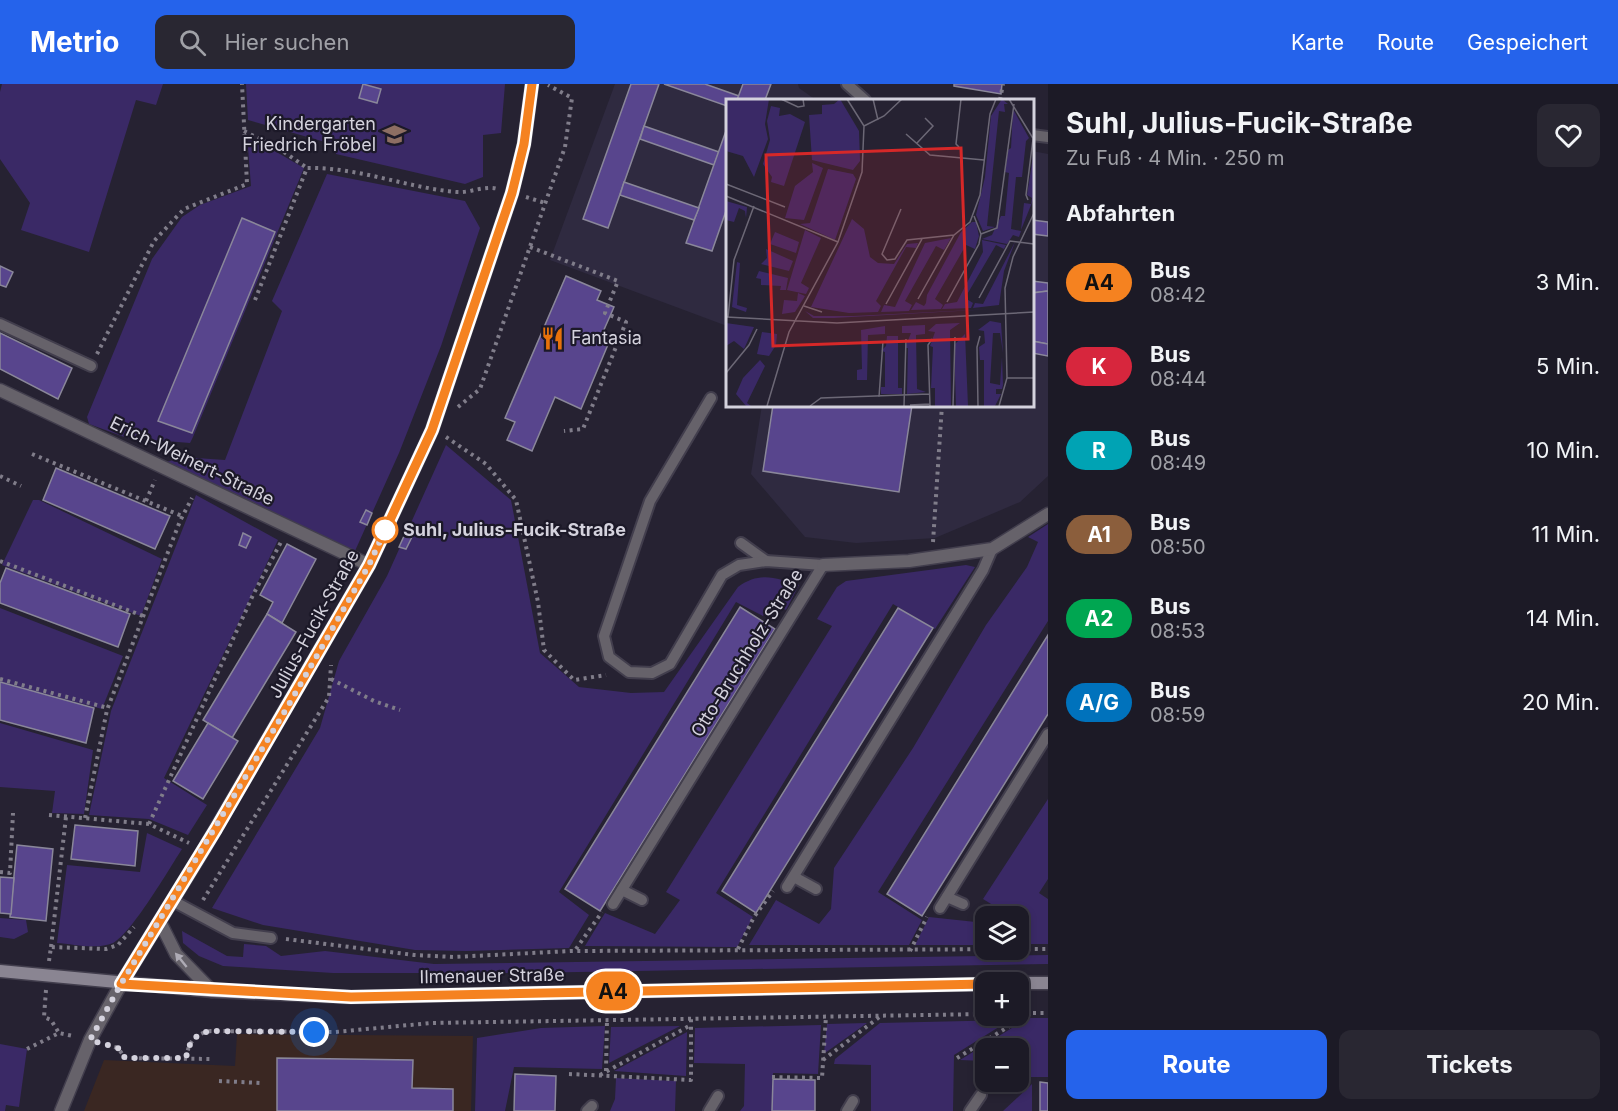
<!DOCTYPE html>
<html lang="de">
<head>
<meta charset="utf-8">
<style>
  :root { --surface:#1c1a26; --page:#292732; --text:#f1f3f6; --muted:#a0a1a7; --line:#3a3843; --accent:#2563eb }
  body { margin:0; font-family:Inter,sans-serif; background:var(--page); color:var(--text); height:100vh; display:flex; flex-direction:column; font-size:22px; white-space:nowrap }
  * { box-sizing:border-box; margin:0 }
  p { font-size:20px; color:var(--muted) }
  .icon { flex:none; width:33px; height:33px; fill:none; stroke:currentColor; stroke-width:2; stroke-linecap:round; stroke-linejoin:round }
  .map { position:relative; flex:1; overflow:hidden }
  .details { display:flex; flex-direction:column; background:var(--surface); width:570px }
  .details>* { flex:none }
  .badge { padding:0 12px; border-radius:20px; font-size:21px; line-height:39px }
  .buttons { position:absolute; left:975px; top:822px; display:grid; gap:12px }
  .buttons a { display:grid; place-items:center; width:54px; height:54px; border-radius:12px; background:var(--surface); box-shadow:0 3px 9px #0003,0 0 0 2px var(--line); font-size:30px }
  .you { position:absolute; width:30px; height:30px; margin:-15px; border:4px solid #fff; border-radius:50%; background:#1a73e8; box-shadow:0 0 0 9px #1a73e833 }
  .map>.badge { position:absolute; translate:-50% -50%; box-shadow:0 0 0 3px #fff }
  h2 { padding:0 18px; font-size:22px; line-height:54px }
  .round { display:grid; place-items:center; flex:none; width:63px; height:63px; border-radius:12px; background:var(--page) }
  .head { display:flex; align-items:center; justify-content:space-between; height:102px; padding:0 18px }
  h1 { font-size:28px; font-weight:700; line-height:45px }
  .action { display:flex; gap:12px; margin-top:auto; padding:12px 18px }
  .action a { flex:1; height:69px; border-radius:12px; background:var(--accent); color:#fff; font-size:24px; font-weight:700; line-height:69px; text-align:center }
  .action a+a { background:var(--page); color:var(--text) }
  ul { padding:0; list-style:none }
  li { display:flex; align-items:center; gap:18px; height:84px; padding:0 18px }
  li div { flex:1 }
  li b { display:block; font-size:22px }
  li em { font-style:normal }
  li .badge { min-width:66px; font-weight:700; text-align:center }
  header { display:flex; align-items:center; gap:36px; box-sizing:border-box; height:84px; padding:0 30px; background:var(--accent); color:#fff }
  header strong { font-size:28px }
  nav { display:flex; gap:33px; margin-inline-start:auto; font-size:21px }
  .search { width:420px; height:54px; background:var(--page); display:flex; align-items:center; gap:15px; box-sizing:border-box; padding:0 21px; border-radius:12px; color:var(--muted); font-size:22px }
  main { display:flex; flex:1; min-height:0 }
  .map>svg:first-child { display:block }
</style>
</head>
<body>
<header>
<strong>Metrio</strong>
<div class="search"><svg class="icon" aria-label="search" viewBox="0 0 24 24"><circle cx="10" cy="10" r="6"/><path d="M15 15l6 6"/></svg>Hier suchen</div>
<nav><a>Karte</a><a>Route</a><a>Gespeichert</a></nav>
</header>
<main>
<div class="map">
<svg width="1048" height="1027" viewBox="0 0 1048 1027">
  <rect width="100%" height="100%" fill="#262232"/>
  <polygon fill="#3a2722" points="237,950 473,952 471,1027 84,1027 104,976 235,982"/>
  <g fill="#2f2a40">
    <polygon points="615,0 798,0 799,4 816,16 727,16 727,242 550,176"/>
    <polygon points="1032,67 1048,70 1048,392 1020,418 935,454 856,459 805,453 751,390 762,321 1032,321"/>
  </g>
  <g fill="#3a2966">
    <polygon points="2,0 163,0 156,21 136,16 89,168 21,146 30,119 0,75 0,8"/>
    <polygon points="246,0 505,0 501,49 483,51 483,93 465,100 336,70 332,60 248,36"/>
    <polygon points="247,51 304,84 193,353 190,359 127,354 89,340 87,333 152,175 182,133 200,121 251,102"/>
    <polygon points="327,90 465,117 480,144 441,262 399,369 355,467 167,378 182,373 225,376 282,227 272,217"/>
    <path d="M446,361L511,416L540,569L579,603L631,609L664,608L738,503C760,487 776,494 799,501L786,526L771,519L763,532L736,518L559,808L589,831L569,864L466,867L415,866L263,841L212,824L320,644L339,577L387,492Z"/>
    <polygon points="196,411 278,456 164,694 207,721 188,751 149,735 89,731 111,627"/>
    <polygon points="33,416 39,416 162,475 141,532 2,481"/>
    <polygon points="1048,440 1048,537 878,808 922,836 909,861 749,861 776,816 819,840 831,825 834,784 913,664 986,541 1027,483 1038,458 1028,453"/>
    <polygon points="966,481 975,483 935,545 893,520 716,809 753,833 737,863 585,862 605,829 655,850 680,816 666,808 832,542 817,535 837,503 846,497"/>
    <polygon points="0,524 123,572 102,625 0,598"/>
    <polygon points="0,639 93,666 84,730 52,729 55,707 0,703"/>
    <polygon points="1048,715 1048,795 1039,809 1048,815 1048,860 1019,860 1018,832 990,832 996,823 983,815"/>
    <path d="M147,749L182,765C169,785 132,849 113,859C97,866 73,860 57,859L67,781L140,788Z"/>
    <polygon points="929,833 985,839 985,861 915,861"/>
    <polygon points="0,834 26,836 28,848 14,855 0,853"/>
    <polygon points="182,847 227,872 243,873 244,860 266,862 281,872 325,867 434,880 1048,871 1048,880 522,889 333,889 223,882 199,872 183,859"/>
    <polygon points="1028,934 1048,934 1048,993 1019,993 1018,964 986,964 985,977 960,976"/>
    <polygon points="1010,936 954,971 953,1027 871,1027 871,981 834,980 835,975 880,939"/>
    <polygon points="867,939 825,969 824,969 827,940"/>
    <polygon points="821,941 818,990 773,989 772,1027 740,1027 744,1022 745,980 694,979 695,944"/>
    <polygon points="605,942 602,985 514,983 505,1027 475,1027 477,954 541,944"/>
    <polygon points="680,942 609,979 611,943"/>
    <polygon points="687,948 686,992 614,987"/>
    <polygon points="0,960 27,965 19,1023 6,1021 5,1027 0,1027"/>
    <polygon points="616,994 676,997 675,1027 610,1027 615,1015"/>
    <polygon points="1032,1000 1032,1027 1003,1027"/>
  </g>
  <g fill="#58458d" stroke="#8a879a" stroke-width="1.5">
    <polygon points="363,0 381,5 377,19 359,14"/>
    <polygon points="631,0 659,0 608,144 583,135"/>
    <polygon points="664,0 705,0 739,12 737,16 727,16 727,22"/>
    <polygon points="743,0 771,0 765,16 737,16"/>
    <polygon points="954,0 1002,0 1001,10 954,2"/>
    <polygon points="644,42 719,68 714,81 640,55"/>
    <polygon points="727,44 727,124 712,167 686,159"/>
    <polygon points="624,98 699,124 694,136 620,111"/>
    <polygon points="242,134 275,148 192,349 158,337"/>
    <polygon points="1032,136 1048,138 1048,152 1032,150"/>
    <polygon points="0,182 13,188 6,203 0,201"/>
    <polygon points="566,192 601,207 597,216 614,223 603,248 612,251 581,325 555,313 532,367 507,356 515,338 505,334"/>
    <polygon points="1032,197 1048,199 1048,207 1032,209"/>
    <polygon points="1048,207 1048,260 1032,257 1032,209"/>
    <polygon points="0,249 72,284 58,315 0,285"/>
    <polygon points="1032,257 1048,260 1048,272 1032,269"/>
    <polygon points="773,321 912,321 899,408 763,387"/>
    <polygon points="56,384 170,432 155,465 43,416"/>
    <polygon points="366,426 372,429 367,441 360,438"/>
    <polygon points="243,449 251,453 246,464 239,461"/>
    <polygon points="405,450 412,453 406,465 399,463"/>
    <polygon points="287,460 316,475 282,539 267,530 273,518 260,511"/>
    <polygon points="6,484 130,530 118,563 0,519 0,499"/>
    <polygon points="740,523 775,545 600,827 565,805"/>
    <polygon points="898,524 933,544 756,829 722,807"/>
    <polygon points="267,530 296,548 232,654 203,636"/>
    <polygon points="1048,551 1048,630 922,832 887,810"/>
    <polygon points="0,598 94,624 86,659 0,636"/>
    <polygon points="208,639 238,657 203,715 173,697"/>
    <polygon points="75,741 138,747 135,782 71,775"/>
    <polygon points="17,761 53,765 46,837 10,833"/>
    <polygon points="0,793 14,794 11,830 0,829"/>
    <polygon points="277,974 413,976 412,1004 453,1005 453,1027 277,1027"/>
    <polygon points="515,990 556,992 555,1027 514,1027"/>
    <polygon points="773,995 815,996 815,1027 772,1027"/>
    <polygon points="1040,998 1048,999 1048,1027 1040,1027"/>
  </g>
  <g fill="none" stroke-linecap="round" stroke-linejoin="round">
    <defs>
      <g id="service">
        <polyline points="847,0 865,16"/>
        <polyline points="1032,51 1048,53"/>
        <polyline points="0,240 91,282"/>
        <polyline points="741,459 766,477"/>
        <polyline points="794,793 816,805"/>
        <polyline points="787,803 983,486 992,465"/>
        <polyline points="622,806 642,816"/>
        <polyline points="947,813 963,820"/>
        <polyline points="173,817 233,849 271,854"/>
        <polyline points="613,820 823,481 766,477 739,481 722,491 670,580 652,589 629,588 609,573 604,552 650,417 711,314"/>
        <polyline points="940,824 1048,650"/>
        <polyline points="587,1027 592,1022"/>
        <polyline points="709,1027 718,1012"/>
        <polyline points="847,1027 853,1017"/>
        <polyline points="970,1027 981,1011"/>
      </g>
      <g id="minor">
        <polyline points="0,306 369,481"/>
        <polyline points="823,481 909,477 992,465 1048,430"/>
        <polyline points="160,838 176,870 212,907"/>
        <polyline points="61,1027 90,956 121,900 204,765 369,481 432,346 512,109 524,60 532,0"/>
      </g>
      <g id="secondary">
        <polyline points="0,887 212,907 351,913 986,900"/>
        <polyline points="1018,899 1048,899"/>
      </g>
    </defs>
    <use href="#service" stroke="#423e4d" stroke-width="14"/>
    <use href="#minor" stroke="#423e4d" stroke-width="15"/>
    <use href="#secondary" stroke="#423e4d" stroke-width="15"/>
    <g stroke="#807d8a" stroke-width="4" stroke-dasharray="3 4.5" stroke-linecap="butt">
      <polyline points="1000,16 1003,0"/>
      <polyline points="244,47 281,66 307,84"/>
      <polyline points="526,113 545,119"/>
      <polyline points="530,163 618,197 605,229 626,238 583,345 564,347"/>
      <path d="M255,216L307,84C359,83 407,104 457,108C471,109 485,101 498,105"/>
      <polyline points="97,270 154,157 184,125 247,100 242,0"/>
      <polyline points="458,323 480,305 565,63 572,14 548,1"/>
      <polyline points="446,353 486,380 516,416 538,518 544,566 574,596 606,591"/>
      <polyline points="32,370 182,432"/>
      <polyline points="0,392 21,402"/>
      <polyline points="146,417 155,396"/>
      <polyline points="933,458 942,321"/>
      <polyline points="0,477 143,532"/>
      <polyline points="0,595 108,624"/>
      <polyline points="331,595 374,617 400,626"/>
      <polyline points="49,731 149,740 189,759"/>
      <polyline points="85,734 107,626 180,437 192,414"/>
      <polyline points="149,740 253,511 281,458"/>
      <polyline points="0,788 10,789 13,729"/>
      <polyline points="203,816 329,613 331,581"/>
      <polyline points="286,855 414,871 453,873 572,867 1048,865"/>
      <polyline points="51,863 66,733"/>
      <polyline points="576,865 602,828"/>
      <polyline points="738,865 754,833 773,807"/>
      <polyline points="910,867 927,833"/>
      <polyline points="49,877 51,863 106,865 118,861 134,843"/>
      <polyline points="46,906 44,933 51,936 59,949"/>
      <polyline points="1018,929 1048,929"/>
      <polyline points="107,961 118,964 125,974 212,975"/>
      <polyline points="27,965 59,949 73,952"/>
      <path d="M186,974C189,958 194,950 211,947L335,948L431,939L986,930"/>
      <polyline points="957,974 1031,929"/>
      <polyline points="823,976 882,931"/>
      <polyline points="606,987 607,936"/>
      <polyline points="569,990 691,996 691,934"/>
      <polyline points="600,991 691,941"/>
      <polyline points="772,993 822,994 826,932"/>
      <polyline points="219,997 261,999"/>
    </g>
    <use href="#service" stroke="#66626a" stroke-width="10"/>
    <use href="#minor" stroke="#66626a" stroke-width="12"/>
    <use href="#secondary" stroke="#8a8592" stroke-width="12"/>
  </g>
  <defs><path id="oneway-solid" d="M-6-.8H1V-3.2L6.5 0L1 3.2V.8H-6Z" transform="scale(1.5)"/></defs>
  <use fill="#aeabb5" href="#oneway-solid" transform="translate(181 876) rotate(-129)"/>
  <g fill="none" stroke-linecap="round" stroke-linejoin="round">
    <defs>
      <polyline id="line" points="532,0 524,60 512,109 432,346 369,481 216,745 121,900 351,913 986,900"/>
    </defs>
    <use href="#line" stroke="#fff" stroke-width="14"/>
    <use href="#line" stroke="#f58220" stroke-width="9"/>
    <path stroke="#d4d2dd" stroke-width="6" stroke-dasharray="0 10.8" d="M314,948L211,947C194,950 189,958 186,974H125L118,964L90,956L121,900L288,622L369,481L385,446"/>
  </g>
  <defs>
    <symbol id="school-bare" viewBox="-9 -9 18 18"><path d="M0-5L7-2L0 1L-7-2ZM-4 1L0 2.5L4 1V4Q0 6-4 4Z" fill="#8d6e63" stroke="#1c1928" stroke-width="2.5" paint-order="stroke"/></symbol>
    <symbol id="restaurant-bare" viewBox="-9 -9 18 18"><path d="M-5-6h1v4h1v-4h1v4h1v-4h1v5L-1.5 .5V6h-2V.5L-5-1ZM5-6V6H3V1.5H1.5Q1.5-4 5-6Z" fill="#e8710a" stroke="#1c1928" stroke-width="2.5" paint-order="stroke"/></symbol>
  </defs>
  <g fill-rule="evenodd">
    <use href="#school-bare" x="378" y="34" width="33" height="33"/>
    <use href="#restaurant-bare" x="536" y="238" width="33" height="33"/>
  </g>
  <circle fill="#fff" stroke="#f58220" stroke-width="3" cx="385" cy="446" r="12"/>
  <g text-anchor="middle" stroke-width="4.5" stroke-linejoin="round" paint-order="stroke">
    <g font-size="18" fill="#d4d2dd" stroke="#1c1928" text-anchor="end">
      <text x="376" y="46">Kindergarten<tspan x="376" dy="21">Friedrich Fröbel</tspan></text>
      <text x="571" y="260" text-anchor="start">Fantasia</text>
    </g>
    <g font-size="18" fill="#d4d2dd" stroke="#1c1928">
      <text transform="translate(192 377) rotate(26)" y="6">Erich-Weinert-Straße</text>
      <text transform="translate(314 540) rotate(-61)" y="6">Julius-Fucik-Straße</text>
      <text transform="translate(747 569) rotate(-58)" y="6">Otto-Bruchholz-Straße</text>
      <text transform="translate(492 892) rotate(-1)" y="6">Ilmenauer Straße</text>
    </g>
    <g font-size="18" font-weight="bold" fill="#d4d2dd" stroke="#1c1928" text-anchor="start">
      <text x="403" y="452">Suhl, Julius-Fucik-Straße</text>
    </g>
  </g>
  <g transform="translate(726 15)">
    <rect width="308" height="308" fill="#262232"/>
    <path d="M0,0H43L39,25L42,40L28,78L17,57L0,52ZM114,0L133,32L134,62L127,71L86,61L83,16L96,15V6L108,5ZM276,0L282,5H278L279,13L273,12L261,127L269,128L257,132L250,116L259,78L265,17ZM45,7L54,9L53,17L64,15L79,23L58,87L45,83L46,78L37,65L44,41L41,22ZM287,10L303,39L300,42L296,78H290L285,130L295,132L293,138L287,136L281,145L256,140L266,136L275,117H279L283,74L279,73L282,51L285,49ZM308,51L307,101L295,131L298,104L305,105L306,99L301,96ZM86,64L97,69L78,121L59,119L69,87L87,73ZM102,70L127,75L130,80L109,141L74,125L84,124ZM0,102L21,108L20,119L19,112L13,109L8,123L0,121ZM126,120L138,130L144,158L152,164L168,165L181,145L192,144L190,149L180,148L150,202L155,207L152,213L123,214L85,208ZM246,123H250L253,137L249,150L240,146L209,200L217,206L215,210L185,211L190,203L198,207L200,204L201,196L235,133ZM79,131L95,139L75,184L83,189L80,195L61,191ZM49,133L73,143L70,154L44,145ZM225,139L218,151L210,147L179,202L186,206L183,212L155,213L158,206L169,208L199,144ZM256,141L280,146L278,150L270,146L239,199L247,204L245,209L216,210L219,205L231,203L257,153ZM289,143L278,172L273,206L247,209L249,204L257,205ZM40,150L67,162L63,172L35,165L41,159ZM11,163L14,164L11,206L21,209L20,213L6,208ZM33,172L62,179L60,191H54L55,187L35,186V180L30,179ZM72,194L79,197L69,213L56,215L58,201L71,202ZM267,210L108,219H87L79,212L88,217H127ZM264,222L275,224L277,254L274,234H267L264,284L274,286L276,258L277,286L276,290H270V295H275L269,307H258V261H254L253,248L259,244L258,232L252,231ZM0,224L28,228L18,250L8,242L0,247ZM234,224L224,231L225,307H209V289H205L207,248L204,247L209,233L202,232L210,225ZM199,226V235L190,236L191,290L200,293L181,295L182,249H179L185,234H176V227ZM159,227V235L142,236L141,281H131V271L136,270L135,231ZM36,233L51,235L50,246L43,257L31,255ZM239,235L242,307H230L228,246ZM161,237H172V289H176V295H155V288H159V253L155,252L160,247ZM34,261L39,267L21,304L25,307H20L10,295L17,279Z" fill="#3a2966"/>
    <path fill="none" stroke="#6c6876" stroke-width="1.5" d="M55,0L72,8L78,7L77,0M147,0L152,21M283,0L308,41M138,27L158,17L176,0M180,35L204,56L258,61M191,44L207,27L199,19M233,48L230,45L235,0M0,85L59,108M0,97L112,143M302,101L300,96L307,40M175,110L156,155L161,161L169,160L181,141L228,136L244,123L254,96L264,15L270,0M255,135L271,129L288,5M253,199L284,142L308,145M192,200L228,136M221,203L253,145L255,135L248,117M160,205L196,140M78,207L96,213M0,218L111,224L308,213M2,218L8,161L28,107M308,240V281M0,274L23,246L31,230M281,279H308M153,298L157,242M184,306L204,305M41,307L63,233L112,143L136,73L138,27L121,0M84,307L95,299L203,295M178,307L180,240M204,307L202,246L206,240M227,307L229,238M252,307L251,248L254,237M273,307L281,279L279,189L287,158L308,114"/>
    <path fill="#d62828" fill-opacity="0.15" stroke="#d62828" stroke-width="3" d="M235,49L242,240L47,247L40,56Z"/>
    <rect width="308" height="308" fill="none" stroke="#d4d2dd" stroke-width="3"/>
  </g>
</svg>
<div class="buttons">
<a><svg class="icon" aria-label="layers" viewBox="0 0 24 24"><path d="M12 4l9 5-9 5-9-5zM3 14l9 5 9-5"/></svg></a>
<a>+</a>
<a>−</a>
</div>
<div class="you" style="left:314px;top:948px"></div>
<b class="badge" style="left:613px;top:907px;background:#f58220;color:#111">A4</b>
</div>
<section class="details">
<div class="head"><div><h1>Suhl, Julius-Fucik-Straße</h1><p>Zu Fuß · 4 Min. · 250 m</p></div><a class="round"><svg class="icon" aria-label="heart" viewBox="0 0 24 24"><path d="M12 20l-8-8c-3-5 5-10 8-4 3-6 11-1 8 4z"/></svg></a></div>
<h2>Abfahrten</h2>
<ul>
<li><span class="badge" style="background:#f58220;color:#111">A4</span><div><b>Bus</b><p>08:42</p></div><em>3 Min.</em></li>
<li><span class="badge" style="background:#d7263d;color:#fff">K</span><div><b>Bus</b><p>08:44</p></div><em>5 Min.</em></li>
<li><span class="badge" style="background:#00a3b4;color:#fff">R</span><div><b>Bus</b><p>08:49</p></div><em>10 Min.</em></li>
<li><span class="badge" style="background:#8b5e3c;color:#fff">A1</span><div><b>Bus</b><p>08:50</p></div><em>11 Min.</em></li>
<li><span class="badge" style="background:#00a651;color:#fff">A2</span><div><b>Bus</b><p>08:53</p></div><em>14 Min.</em></li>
<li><span class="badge" style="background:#0072bc;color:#fff">A/G</span><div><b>Bus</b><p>08:59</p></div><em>20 Min.</em></li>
</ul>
<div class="action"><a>Route</a><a>Tickets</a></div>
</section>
</main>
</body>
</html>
